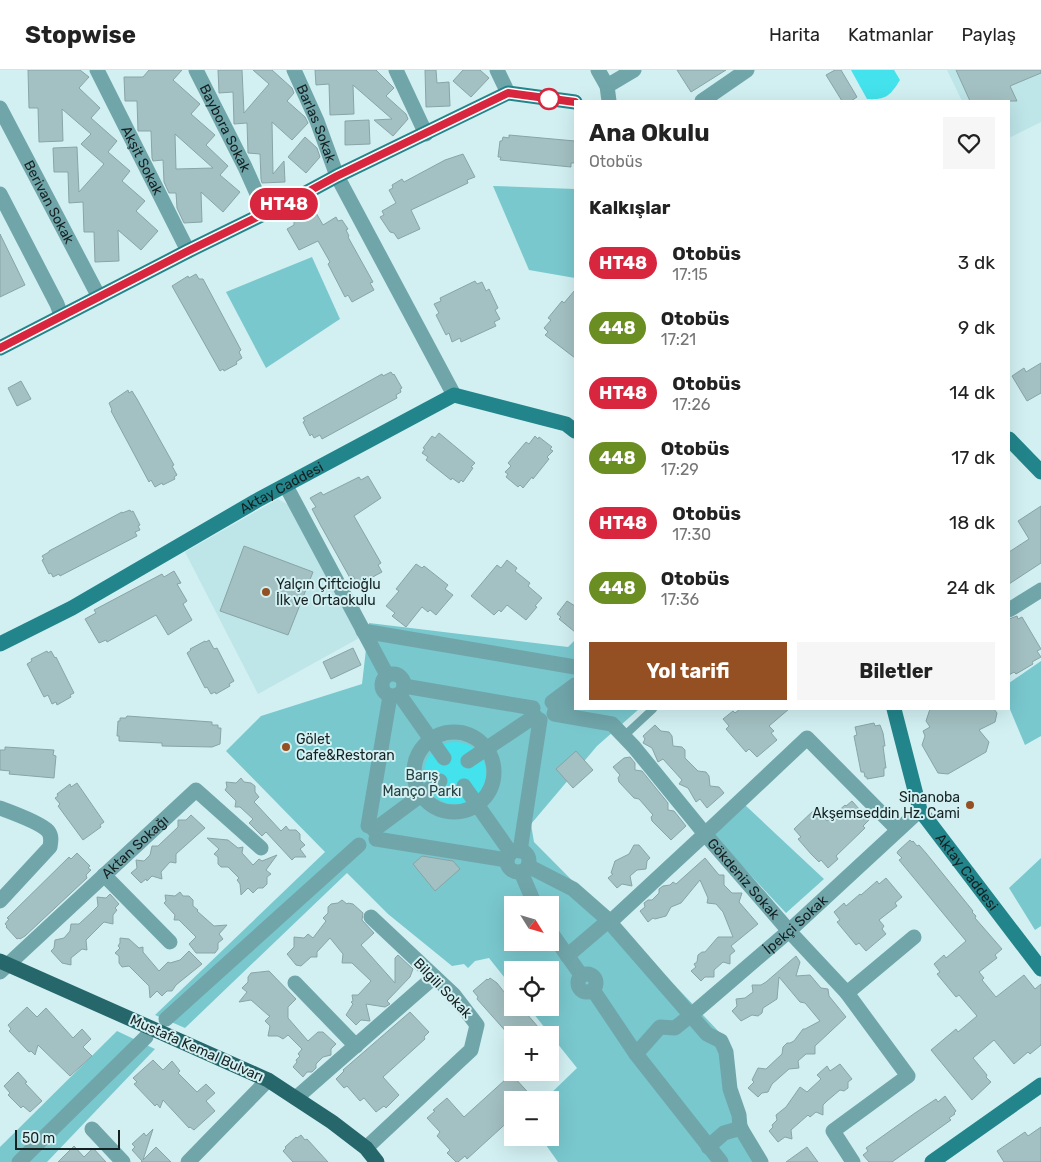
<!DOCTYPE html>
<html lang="tr">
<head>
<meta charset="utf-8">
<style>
  :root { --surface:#fff; --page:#f6f6f6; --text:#222; --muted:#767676; --line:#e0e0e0; --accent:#945022 }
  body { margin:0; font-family:Rubik,sans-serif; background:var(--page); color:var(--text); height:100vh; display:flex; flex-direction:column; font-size:19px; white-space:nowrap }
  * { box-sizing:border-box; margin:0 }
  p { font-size:16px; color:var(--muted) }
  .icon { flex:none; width:28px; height:28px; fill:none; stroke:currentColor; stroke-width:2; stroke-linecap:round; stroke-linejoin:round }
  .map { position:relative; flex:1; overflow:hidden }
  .sheet { position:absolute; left:574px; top:30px; width:436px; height:610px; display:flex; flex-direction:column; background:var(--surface); border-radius:0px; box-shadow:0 5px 20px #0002 }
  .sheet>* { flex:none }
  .badge { padding:0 10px; border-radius:16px; font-size:18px; line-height:32px }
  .needle { width:32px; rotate:127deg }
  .buttons { position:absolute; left:504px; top:826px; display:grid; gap:10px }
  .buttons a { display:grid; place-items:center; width:55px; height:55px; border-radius:0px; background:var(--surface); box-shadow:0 5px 20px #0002; font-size:25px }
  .scale { position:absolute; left:15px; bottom:12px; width:105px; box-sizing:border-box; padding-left:5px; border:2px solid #162122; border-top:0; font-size:14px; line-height:18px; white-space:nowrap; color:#162122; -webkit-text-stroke:4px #d2f0f2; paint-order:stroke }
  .map>.badge { position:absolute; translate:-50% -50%; box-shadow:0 0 0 2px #fff }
  h2 { padding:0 15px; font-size:19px; line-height:45px }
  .round { display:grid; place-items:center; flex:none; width:52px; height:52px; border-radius:0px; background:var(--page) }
  .headline { display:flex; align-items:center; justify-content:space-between; height:85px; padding:0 15px }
  h1 { font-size:24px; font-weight:700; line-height:38px }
  .button { display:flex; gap:10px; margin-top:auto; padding:10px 15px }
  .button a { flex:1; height:58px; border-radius:0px; background:var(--accent); color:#fff; font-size:20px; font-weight:700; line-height:58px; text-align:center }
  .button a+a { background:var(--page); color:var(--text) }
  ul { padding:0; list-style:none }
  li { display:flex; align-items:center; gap:15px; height:65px; padding:0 15px }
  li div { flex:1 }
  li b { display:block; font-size:19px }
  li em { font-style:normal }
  li .badge { min-width:55px; font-weight:700; text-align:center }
  header { display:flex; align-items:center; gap:30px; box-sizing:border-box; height:70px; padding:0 25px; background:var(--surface); border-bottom:1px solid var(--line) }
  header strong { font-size:24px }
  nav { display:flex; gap:28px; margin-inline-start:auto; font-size:18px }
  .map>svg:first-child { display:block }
</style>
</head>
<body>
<header>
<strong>Stopwise</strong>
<nav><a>Harita</a><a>Katmanlar</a><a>Paylaş</a></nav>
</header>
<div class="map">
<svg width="1041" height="1092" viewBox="0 0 1041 1092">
  <rect width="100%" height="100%" fill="#d2f0f2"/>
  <g fill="#bee5e8">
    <polygon points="947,0 1041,0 1041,52 1009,68 1009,31 962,31"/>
    <polygon points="278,429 294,438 361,567 258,624 185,482"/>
  </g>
  <g fill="#79c8ce" fill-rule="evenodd">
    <polygon points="493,116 575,119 575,208 529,200"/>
    <polygon points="312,187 340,249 266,298 226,222"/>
    <path d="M369,553L568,577L575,570V639H639L597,676L531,754L534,772L646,885L721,964L739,1052L767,1092H558L541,1068H550V1030H544L577,998L529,938H550V900H512V917L489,888L475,891L468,898L464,894L452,896L388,844L347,803L185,958L155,945L325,782L226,681L261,646L362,614ZM512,835H550V872H512Z"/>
    <polygon points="1041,591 1041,666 1025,675 1009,637 1009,613"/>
    <polygon points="745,735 824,809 786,843 709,761"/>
    <polygon points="1041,788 1041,856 1035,860 1009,818"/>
    <polygon points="117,961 155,979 47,1092 0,1092 0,1077"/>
  </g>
  <g fill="#43e2ec">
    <path d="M851,0H894L900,10C890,26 886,30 867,29Z"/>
    <circle cx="455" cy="703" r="31"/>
  </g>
  <g fill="#a3c0c2" stroke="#88a4a6" fill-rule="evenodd">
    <polygon points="28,0 80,0 89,7 79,18 100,38 91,48 117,71 108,82 130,101 122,111 145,131 136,141 158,161 141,180 118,160 119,191 95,192 94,162 84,162 83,132 69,133 68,102 54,102 53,78 77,77 79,122 104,94 81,74 91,64 62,39 63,71 39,72 38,38 29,38"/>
    <path d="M149,0H182L173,10L200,34L191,44L215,65L206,75L228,96L220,105L240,122L223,142L201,122L202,152L184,153L177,138L176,123H169L164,112L163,90L153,91L152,88L151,61H138L137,31H125L124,7H143ZM175,64L213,98L176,99Z"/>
    <polygon points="218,0 242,0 244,43 269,14 253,0 272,0 292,18 294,23 287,31 305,47 308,53 292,70 272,52 273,104 284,91 285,112 262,113 261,109 260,84 248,83 247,53 234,54 233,22 219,23"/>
    <polygon points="315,0 376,0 394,18 386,26 406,44 408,49 393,66 374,50 392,49 353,15 354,44 330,45 329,14 316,15"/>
    <polygon points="425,0 436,0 437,13 449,12 450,36 426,37"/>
    <polygon points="463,0 480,0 489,8 471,27 453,11"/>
    <polygon points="677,0 726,0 691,22"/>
    <polygon points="835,0 841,0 857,27 851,31 842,31 826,5"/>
    <polygon points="956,0 1041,0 1041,3 1010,16 1017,31 970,31"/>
    <polygon points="369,50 370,74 345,75 345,51"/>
    <polygon points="509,65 575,71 575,93 571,93 571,97 500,90 501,87 498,87 500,71 502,71 503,67 509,68"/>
    <polygon points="305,67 317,78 320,87 306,103 288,87"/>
    <polygon points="463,84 475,107 467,110 468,113 411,140 420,159 398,169 394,163 390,162 380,147 384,145 382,141 396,133 389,120 393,118 392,115 402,109 404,112 445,90"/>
    <polygon points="310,140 311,143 315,141 323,155 336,147 338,151 342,150 348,159 346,160 349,166 348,167 373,212 370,213 374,220 352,232 348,225 345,227 328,194 330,192 318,171 299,180 287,159 294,155 294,150 300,148 299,145"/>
    <polygon points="0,164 25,215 0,227"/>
    <polygon points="196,204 199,209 203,209 241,280 239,282 242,288 236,292 237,294 224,301 223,299 220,301 172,216 188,206 189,208"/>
    <polygon points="475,211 477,214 482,212 486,221 489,219 498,238 495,240 500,249 494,252 496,256 461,272 460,268 452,272 449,263 446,265 436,245 439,243 434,234 441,231 440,228"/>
    <polygon points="575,220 575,288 545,265 548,262 544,258 551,250 548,248 562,231 564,233"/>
    <polygon points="1041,293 1041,323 1027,331 1012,306 1024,298 1026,302"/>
    <polygon points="391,302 393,305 394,304 402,318 400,319 401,322 396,325 397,328 322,369 320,365 314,368 312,364 310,366 303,352 305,351 303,348 382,304 383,306"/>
    <polygon points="21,311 31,329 17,336 8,318"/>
    <polygon points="128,320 129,323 132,321 137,329 174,395 172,396 177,405 174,407 175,409 163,415 162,413 155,417 151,410 149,412 111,341 112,340 109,333"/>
    <polygon points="439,363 475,393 471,397 473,398 463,412 461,410 459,413 452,408 451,410 426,390 428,387 422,383 425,379 423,378 432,366 435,368"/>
    <polygon points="535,366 538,369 539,367 552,377 550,379 553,381 547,387 549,389 533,409 532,407 523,418 520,415 518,417 506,407 508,404 505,402 511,396 508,393 526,372 529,374"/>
    <polygon points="368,406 381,428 354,446 381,493 378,495 382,502 358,515 353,506 350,508 321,456 312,439 316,437 310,428 321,422 323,425 359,407 361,410"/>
    <polygon points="1041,436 1041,493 1009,514 1009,482 1029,469 1018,451"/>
    <polygon points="130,440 131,442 133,441 140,455 138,456 140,460 135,462 137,466 60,506 59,504 53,507 51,503 49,504 42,490 44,489 42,486 49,482 49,481 122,442 122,443"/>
    <polygon points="244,476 313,502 288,565 220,541"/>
    <polygon points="507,490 517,498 515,501 530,513 528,516 542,528 535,536 537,537 526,550 507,535 501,542 499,540 494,545 471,526 497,495 501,498"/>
    <polygon points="416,494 422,498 424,496 448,515 445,519 453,525 436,545 430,540 428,542 422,537 406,557 392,546 395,543 386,536 399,521 396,519"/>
    <polygon points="174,501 181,513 177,514 187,531 183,534 192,550 168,565 156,545 107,572 106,570 99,573 85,549 96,543 94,540 162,504 164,507"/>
    <polygon points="567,531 575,536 575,562 559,549 561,547 557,544"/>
    <polygon points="1017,546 1018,549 1022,547 1041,579 1037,581 1041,587 1032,592 1033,594 1016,604 1014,602 1009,605 1009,549"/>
    <polygon points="209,570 214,579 217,578 234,611 229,614 230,616 216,624 215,622 211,624 207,617 205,618 187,583 191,580 190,579 205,571 206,572"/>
    <polygon points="353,578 361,595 331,609 323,592"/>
    <polygon points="47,581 48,583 51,581 55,588 56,587 74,623 70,625 71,627 57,635 56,632 52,634 48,625 44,627 27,594 32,591 31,589"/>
    <polygon points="740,639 789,639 769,656 774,661 771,663 777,670 757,687 749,679 746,682 726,659 729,656 723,649 733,641 735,643"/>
    <polygon points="930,639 994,639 997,643 995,652 979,660 989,672 986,682 948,704 938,703 922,675 925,666 923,661 930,657 926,651"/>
    <polygon points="127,646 212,652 212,655 218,655 218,658 221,658 220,674 212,677 162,676 162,673 119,671 119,666 117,666 118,651 120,651 120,648 126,648"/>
    <polygon points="874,653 875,656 880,655 883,663 885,676 883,676 886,698 884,698 884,706 867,709 867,707 865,707 864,702 861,702 854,666 857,665 855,657"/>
    <polygon points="655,655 661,661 669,662 672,666 673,676 682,677 685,680 685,688 698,701 706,702 709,706 710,716 719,717 724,723 707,738 700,729 696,732 688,718 679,714 682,710 663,689 658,692 652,678 643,673 645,669 643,666"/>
    <polygon points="5,677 54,680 53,685 56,686 54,708 9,704 10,701 0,700 0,680 5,680"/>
    <polygon points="576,681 593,700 573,718 556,699"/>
    <polygon points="630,687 635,693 635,700 642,701 668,733 668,740 674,741 686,756 671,770 652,751 651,747 653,745 639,729 634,728 619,712 618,708 620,705 613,697 624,688"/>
    <polygon points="241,708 244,712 251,713 255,716 255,722 259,727 254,732 256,734 281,761 286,756 289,760 296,760 300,764 300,770 305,775 300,779 306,787 295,787 292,790 266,762 262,766 249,753 253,749 240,737 235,737 236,731 225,720 227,717 226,712 236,713"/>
    <polygon points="77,713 104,752 100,755 101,757 83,770 58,736 60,734 55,728 58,726 57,724 70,714 71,717"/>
    <polygon points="852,731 869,750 863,756 865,758 836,786 838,789 828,798 821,790 819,792 811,784 798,769 801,767 794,759 814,740 820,746 821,745 827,751 845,735 846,736"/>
    <polygon points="191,745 205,758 176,784 176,793 170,792 161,802 162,809 152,806 147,811 146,809 141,813 131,803 137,798 136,790 144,791 150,785 152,776 158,776 178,757 178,750 186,750"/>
    <polygon points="207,768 228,770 238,778 243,777 242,783 253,795 259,789 262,791 277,785 266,800 271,804 267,807 267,814 263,818 258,818 253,823 248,818 241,825 240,814 237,810 239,808 228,797 221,797 218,794 218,787 214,784 219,779"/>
    <polygon points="910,770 912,772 913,771 917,776 919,775 926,783 973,841 972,842 976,846 975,848 1002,879 995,885 997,888 979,902 984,908 982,910 996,927 1024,905 1035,919 1041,914 1041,975 1030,984 1028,982 1014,994 994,970 973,988 987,1005 986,1007 991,1012 972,1030 931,980 956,959 958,962 977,946 959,925 956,927 937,904 940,902 934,894 944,885 946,888 966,871 899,790 902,788 897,783 898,781"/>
    <polygon points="634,775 639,775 650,788 647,791 646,799 637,800 630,806 632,816 622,814 617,818 608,808 613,804 611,803 615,791 629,784"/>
    <polygon points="77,783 90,796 88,798 91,800 86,805 87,808 25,866 20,869 19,868 17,869 6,857 7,856 5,854 9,849 7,848 69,787 71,789"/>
    <polygon points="422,786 453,791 460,799 435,821 413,794"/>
    <polygon points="705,788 719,805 724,805 724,815 732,823 742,823 739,832 758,854 731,876 735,881 730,885 730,894 723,892 714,900 714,907 705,907 701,911 691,901 696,897 694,894 697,892 698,885 702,882 705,882 718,867 733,867 723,842 716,834 707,833 708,828 700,810 681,833 671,837 666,846 655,849 653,848 648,852 640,841 645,837 644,833 648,830 652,830 659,823 659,819 663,816 670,815 673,812 676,814"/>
    <polygon points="886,808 902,827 895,833 897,836 879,850 884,856 882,859 886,864 866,881 859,873 856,875 837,852 840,850 834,842 844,833 846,836 860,824 861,825 877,811 879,814"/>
    <polygon points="180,822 183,826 189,826 193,830 193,836 198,840 197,841 214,856 227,855 219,864 223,869 218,873 218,879 215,883 196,883 189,874 196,867 179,850 174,850 175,845 164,833 166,831 165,825 175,826"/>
    <polygon points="110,824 119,834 115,838 117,840 113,845 113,854 104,852 86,870 87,880 82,879 71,888 71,895 62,893 51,881 54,878 55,870 64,868 70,861 71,854 79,854 93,841 98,836 97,827 106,828"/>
    <polygon points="342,830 347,834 348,833 353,834 363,843 362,850 374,863 361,875 395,913 395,888 398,885 413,899 410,907 387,931 390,934 385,937 366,934 370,951 361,950 356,955 346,945 353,934 351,932 353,931 352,925 358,925 371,911 352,893 342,893 343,884 330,868 317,882 317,887 311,887 301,896 296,895 287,884 294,877 294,867 304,868 308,864 313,868 326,851 323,848 328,843 328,837 331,834 338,833"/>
    <polygon points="120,868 129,869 139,878 143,877 143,882 159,901 168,892 170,893 180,890 189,881 202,894 176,915 172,921 167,921 162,926 157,921 150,928 149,916 129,896 122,897 119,893 119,886 115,883 120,878 118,876 120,873"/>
    <polygon points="796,886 800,892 796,906 810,905 821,918 828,919 829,926 846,947 815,976 815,984 806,984 798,991 799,998 789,999 772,1014 768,1022 762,1023 758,1027 748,1018 754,1012 752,1010 758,998 766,999 782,984 783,977 787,973 790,973 794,971 803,959 805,959 820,951 805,933 800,932 779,907 777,929 763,938 762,943 758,946 752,945 741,951 732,941 737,936 736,929 745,928 753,922 752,915 761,915 766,912"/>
    <polygon points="269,901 296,929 288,937 288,948 308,971 318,962 323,962 336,974 331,979 331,985 323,987 316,994 316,998 312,1002 307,1002 303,1007 293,997 297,992 296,990 300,986 298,984 302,979 288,965 283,969 278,966 268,966 270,956 265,951 270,946 268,945 251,930 239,932 247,922 242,918 248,912 248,907 251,903"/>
    <polygon points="490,908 497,913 512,932 512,938 518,938 524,944 526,943 545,965 509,965 477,929 478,927 473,921 487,909 488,910"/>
    <polygon points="27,937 37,947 46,938 73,968 82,959 91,969 83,977 92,986 70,1006 38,975 35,985 31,981 29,982 9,961 11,959 8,955"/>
    <polygon points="410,942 429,962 424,967 425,969 383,1007 399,1025 386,1038 384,1036 376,1042 364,1028 360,1031 347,1016 344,1018 336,1009 344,1001 343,1000"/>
    <polygon points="153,990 163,1000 172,991 180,1001 178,1003 197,1022 206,1014 215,1023 206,1031 215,1041 194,1060 190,1057 189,1058 163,1030 160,1038 157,1034 155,1036 134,1014 137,1012 133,1008"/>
    <polygon points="840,994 852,1009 848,1012 848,1018 844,1021 840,1020 827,1031 823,1035 823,1045 816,1042 810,1047 808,1045 791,1060 792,1069 785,1067 778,1072 769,1061 773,1057 772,1055 777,1050 776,1045 786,1037 800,1017 807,1022 821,1009 817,1005 827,996 830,1001"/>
    <polygon points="18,1002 27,1012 25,1013 42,1031 30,1042 23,1036 21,1038 8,1025 10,1023 4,1016"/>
    <polygon points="513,1006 535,1030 512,1030 512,1048 467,1089 465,1086 458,1092 456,1092 447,1083 450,1080 437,1066 440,1062 427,1048 435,1041 433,1040 447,1028 464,1047 506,1009 508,1011"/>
    <polygon points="945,1026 956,1041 954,1043 955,1044 949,1048 951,1050 892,1092 869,1092 863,1085 868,1081 866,1078 915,1043 936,1029 938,1032"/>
    <polygon points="1041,1057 1041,1092 1004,1092 997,1081 1025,1062 1028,1066"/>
    <polygon points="153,1059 143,1090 156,1077 171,1092 141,1092 142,1091 132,1080 135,1077 132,1074 144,1063 146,1066"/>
    <polygon points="301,1065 305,1070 307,1069 328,1092 293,1092 283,1081 286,1078 285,1077 296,1067 297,1068"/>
    <polygon points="74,1076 84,1087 93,1078 106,1092 58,1092"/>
    <polygon points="807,1077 818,1092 786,1092"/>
  </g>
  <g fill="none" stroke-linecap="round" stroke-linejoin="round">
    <polyline stroke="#70a6aa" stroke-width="8" points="624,666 653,639"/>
    <g stroke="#70a6aa" stroke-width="15">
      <path id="s1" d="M97,0L188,181"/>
      <path id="s2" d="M196,0L245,97L266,144"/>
      <path id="s3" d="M294,0L317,51L337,106L454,325"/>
      <polyline points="396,0 426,64"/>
      <polyline points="497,0 508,23"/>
      <polyline points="598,0 607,16 609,31"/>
      <polyline points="607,16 634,0"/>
      <polyline points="702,31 747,0"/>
      <path id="s4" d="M0,38L99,227"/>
      <polyline points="0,124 57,234 61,245"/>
      <polyline points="286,416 387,605"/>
      <polyline points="1009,540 1041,520"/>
      <polyline points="363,561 575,597"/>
      <circle cx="393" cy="615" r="11"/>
      <polyline points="404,616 533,638"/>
      <polyline points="399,624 444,688"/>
      <polyline points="552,632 575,615"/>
      <polyline points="555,639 565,638 575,629"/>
      <polyline points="554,644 612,654 634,677 705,764 807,668 898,760"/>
      <circle cx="454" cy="702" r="40"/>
      <polyline points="468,691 535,646"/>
      <polyline points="464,716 511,783"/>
      <path d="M0,738C11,742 41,753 48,761C52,766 51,771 50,777L0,831"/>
      <polyline points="368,756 390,626"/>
      <polyline points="374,760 440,711"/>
      <polyline points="376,769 507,790"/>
      <circle cx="518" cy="791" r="11"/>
      <polyline points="520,781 540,650"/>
      <polyline points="528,796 573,819 606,848 707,964 721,971 726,982 730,1019 739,1045 740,1057 761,1092"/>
      <polyline points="521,802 535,835"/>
      <polyline points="104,805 170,872"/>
      <path id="s5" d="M609,853L705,764L789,861L847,923L914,867"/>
      <polyline points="550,861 581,905"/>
      <polyline points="567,886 608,851"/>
      <path id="s6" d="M0,902L196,720L261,778"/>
      <circle cx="587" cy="913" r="9"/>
      <polyline points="295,913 356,976"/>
      <polyline points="593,920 636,984 721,1092"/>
      <polyline points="847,923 908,1006 833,1061 853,1092"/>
      <polyline points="166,949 359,775"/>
      <path id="s7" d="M636,984L660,957L675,958L690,946L789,861L920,740"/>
      <polyline points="296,1028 434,907"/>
      <polyline points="92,1059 123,1092"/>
      <polyline points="708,1077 724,1063 741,1058"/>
      <polyline points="366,1078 471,980 477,955 454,925 371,847"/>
      <polyline points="19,1092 146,967"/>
      <polyline points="188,1092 268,1010"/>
    </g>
    <g stroke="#22858b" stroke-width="15">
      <polyline points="0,278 188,181 300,126 337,106 508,23 575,32"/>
      <polyline points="1009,369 1041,402"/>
      <path id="s8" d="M0,574L72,538L256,431L454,325L566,354L575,361"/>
      <path id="s9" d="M894,639L920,740L1041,899"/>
      <polyline points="932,1092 1041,1015"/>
    </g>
    <polyline stroke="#25676b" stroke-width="15" points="0,891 268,1010 332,1052 366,1078 377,1092"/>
  </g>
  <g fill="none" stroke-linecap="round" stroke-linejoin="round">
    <defs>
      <polyline id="line" points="0,278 188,181 300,126 337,106 508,23 575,32"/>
    </defs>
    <use href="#line" stroke="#fff" stroke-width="11"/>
    <use href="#line" stroke="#d7263d" stroke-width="8"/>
  </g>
  <circle fill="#fff" stroke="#d7263d" stroke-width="2.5" cx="549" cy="29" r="10"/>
  <g fill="#945022" stroke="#d2f0f2" stroke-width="2">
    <circle cx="266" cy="522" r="5"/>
    <circle cx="286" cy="677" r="5"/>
    <circle cx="970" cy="735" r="5"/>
  </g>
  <g text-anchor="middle" stroke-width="4" stroke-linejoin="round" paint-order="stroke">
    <g font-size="14" fill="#162122" stroke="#d2f0f2">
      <text dy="5" stroke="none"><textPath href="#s3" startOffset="58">Barlas Sokak</textPath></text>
      <text dy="5" stroke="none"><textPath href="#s2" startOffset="65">Baybora Sokak</textPath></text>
      <text dy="5" stroke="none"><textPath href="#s1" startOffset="101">Akşit Sokak</textPath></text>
      <text dy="5" stroke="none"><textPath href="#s4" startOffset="106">Berivan Sokak</textPath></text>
      <text dy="5" stroke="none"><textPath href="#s8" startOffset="322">Aktay Caddesi</textPath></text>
      <text dy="5" stroke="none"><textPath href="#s6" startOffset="184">Aktan Sokağı</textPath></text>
      <text dy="5" stroke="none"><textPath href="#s9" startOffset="182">Aktay Caddesi</textPath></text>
      <text dy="5" stroke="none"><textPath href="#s5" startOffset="190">Gökdeniz Sokak</textPath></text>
      <text dy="5" stroke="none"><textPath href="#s7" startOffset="210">İpekçi Sokak</textPath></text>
      <text transform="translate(443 918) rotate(46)" y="5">Bilgili Sokak</text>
      <text transform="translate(197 978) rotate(24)" y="5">Mustafa Kemal Bulvarı</text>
    </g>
    <g font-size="14" fill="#162122" stroke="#d2f0f2" text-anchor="start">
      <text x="276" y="519">Yalçın Çiftcioğlu<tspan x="276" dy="16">İlk ve Ortaokulu</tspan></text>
      <text x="296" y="674">Gölet<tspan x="296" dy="16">Cafe&amp;Restoran</tspan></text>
      <text x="960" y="732" text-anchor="end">Sinanoba<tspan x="960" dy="16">Akşemseddin Hz. Cami</tspan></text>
    </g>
    <g font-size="14" fill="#264041" stroke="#d2f0f2">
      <text x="422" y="710">Barış<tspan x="422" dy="16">Manço Parkı</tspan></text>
    </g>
  </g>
</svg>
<div class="buttons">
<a><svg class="needle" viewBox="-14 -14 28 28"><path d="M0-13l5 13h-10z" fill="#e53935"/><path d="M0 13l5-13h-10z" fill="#767676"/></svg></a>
<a><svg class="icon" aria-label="locate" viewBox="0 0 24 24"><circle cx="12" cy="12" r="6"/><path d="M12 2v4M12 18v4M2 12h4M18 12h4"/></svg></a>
<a>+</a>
<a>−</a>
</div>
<div class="scale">50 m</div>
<b class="badge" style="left:284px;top:134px;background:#d7263d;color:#fff">HT48</b>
<section class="sheet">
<div class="headline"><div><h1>Ana Okulu</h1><p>Otobüs</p></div><a class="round"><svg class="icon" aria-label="heart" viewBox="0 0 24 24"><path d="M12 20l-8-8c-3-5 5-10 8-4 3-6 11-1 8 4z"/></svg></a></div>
<h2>Kalkışlar</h2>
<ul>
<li><span class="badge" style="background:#d7263d;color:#fff">HT48</span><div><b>Otobüs</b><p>17:15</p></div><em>3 dk</em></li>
<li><span class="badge" style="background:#6b8e23;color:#fff">448</span><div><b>Otobüs</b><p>17:21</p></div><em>9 dk</em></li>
<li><span class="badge" style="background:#d7263d;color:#fff">HT48</span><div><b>Otobüs</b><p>17:26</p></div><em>14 dk</em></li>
<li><span class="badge" style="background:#6b8e23;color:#fff">448</span><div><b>Otobüs</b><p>17:29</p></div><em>17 dk</em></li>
<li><span class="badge" style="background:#d7263d;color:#fff">HT48</span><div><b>Otobüs</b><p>17:30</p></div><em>18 dk</em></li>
<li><span class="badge" style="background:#6b8e23;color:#fff">448</span><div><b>Otobüs</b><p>17:36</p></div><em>24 dk</em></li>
</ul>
<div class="button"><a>Yol tarifi</a><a>Biletler</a></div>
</section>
</div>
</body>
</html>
